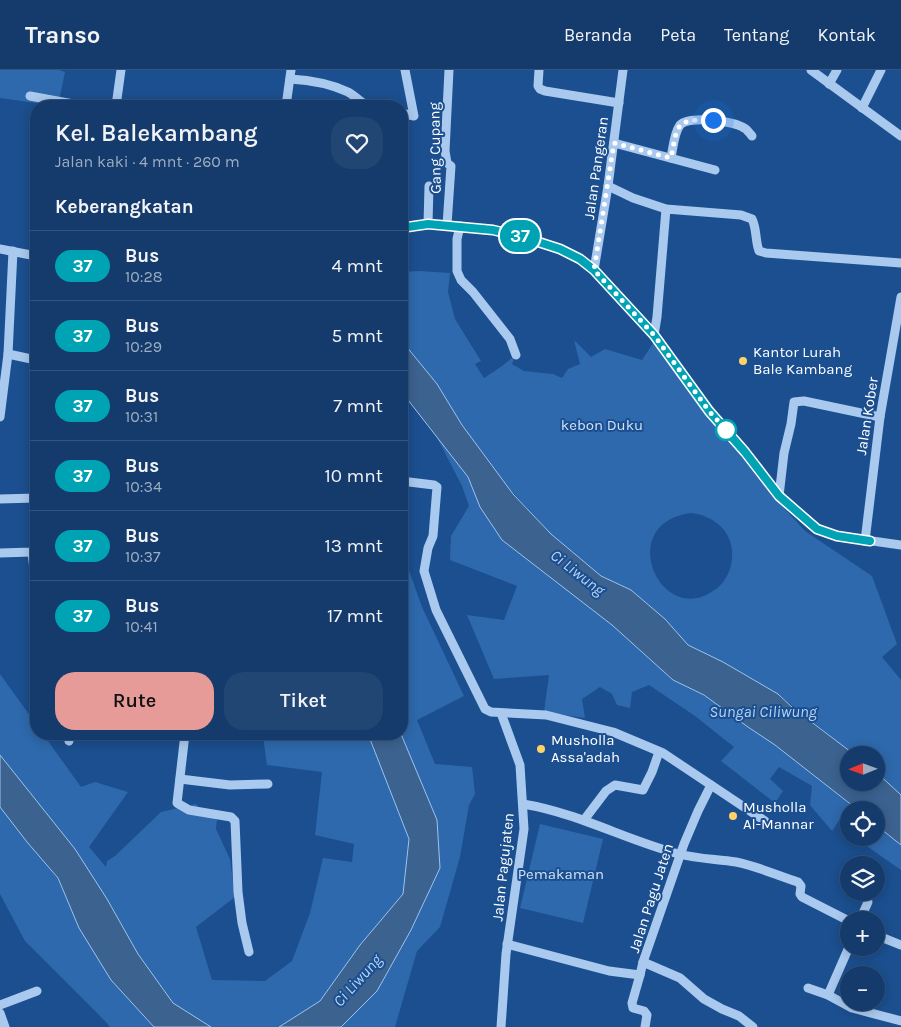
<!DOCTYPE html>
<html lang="id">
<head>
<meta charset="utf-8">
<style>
  :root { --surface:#143b6b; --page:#214673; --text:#f1f3f6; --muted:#9dadc1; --line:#33557e; --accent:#e69b98 }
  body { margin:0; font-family:Karla,sans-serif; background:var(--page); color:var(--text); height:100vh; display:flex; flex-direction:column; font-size:19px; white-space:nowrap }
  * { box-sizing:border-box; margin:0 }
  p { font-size:16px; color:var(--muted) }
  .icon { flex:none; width:28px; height:28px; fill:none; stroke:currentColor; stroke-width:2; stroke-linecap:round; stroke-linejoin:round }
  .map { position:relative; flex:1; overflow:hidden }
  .panel { position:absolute; left:30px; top:30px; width:378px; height:640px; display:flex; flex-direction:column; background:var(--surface); border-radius:20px; box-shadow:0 2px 12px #0003,0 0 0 1px var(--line) }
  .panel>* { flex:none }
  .badge { padding:0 10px; border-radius:16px; font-size:18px; line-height:32px }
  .needle { width:32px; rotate:269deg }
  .controls { position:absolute; left:840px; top:676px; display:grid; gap:10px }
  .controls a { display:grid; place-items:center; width:45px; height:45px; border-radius:50%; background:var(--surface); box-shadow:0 2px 12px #0003,0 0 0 1px var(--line); font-size:25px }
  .you { position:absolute; width:25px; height:25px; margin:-12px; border:4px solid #fff; border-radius:50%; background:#1a73e8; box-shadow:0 0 0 8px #1a73e833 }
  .map>.badge { position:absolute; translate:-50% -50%; box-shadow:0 0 0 2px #fff }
  h2 { padding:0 25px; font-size:19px; line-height:45px }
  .round { display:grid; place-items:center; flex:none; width:52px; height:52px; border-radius:20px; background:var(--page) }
  .head { display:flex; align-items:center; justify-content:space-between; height:85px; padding:0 25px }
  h1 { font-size:24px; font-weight:600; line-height:38px }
  .button { display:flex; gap:10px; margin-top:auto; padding:10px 25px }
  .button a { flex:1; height:58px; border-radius:20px; background:var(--accent); color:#111; font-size:20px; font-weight:600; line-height:58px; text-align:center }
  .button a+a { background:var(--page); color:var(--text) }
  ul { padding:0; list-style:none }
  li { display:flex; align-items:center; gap:15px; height:70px; padding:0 25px; border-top:1px solid var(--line) }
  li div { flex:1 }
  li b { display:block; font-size:19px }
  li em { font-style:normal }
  li .badge { min-width:55px; font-weight:700; text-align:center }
  header { display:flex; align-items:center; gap:30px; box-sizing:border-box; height:70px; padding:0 25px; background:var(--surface); border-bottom:1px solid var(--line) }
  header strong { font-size:24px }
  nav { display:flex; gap:28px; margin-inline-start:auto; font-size:18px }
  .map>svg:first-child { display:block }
</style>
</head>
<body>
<header>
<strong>Transo</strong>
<nav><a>Beranda</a><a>Peta</a><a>Tentang</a><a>Kontak</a></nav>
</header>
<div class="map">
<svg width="901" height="957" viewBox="0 0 901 957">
  <rect width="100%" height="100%" fill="#1b4f8f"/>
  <g fill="#2e69ad" fill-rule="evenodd">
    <polygon points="0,0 59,0 65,2 58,36 0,28"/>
    <path d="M420,201L450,203L448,222L455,249L481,291L475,294L484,308L502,296L513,287L511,285L515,286L512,294L524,301L553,304L562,308L568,299L580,294L574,270L591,287L605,279L642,290L655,270L773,426L805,461L872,506L897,574L882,587L901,610V725L876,702V685H855L849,681L778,624L723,592L688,575L665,549L631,520L601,506L551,464L506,415L462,355L437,314L406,276L401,272V202ZM691,443C711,445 731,459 732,481C733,495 728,510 716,519C661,561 613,453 691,443Z"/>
    <polygon points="433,360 468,407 502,470 612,555 673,610 704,625 748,657 775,675 857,740 849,740 849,751 842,746 832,761 810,735 812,716 779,697 770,709 783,721 775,733 721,691 734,677 695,646 649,615 632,622 630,638 617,635 612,624 600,617 582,629 585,648 544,642 549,605 494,609 467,545 504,550 517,516 450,490 451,466 469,436 462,416"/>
    <polygon points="401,478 422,537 464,626 417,650 435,694 472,697 475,724 469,735 460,787 440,857 417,881 395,957 341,957 377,921 437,750 401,664"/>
    <polygon points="0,604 36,654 36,664 43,664 81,717 95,712 128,722 89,777 106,797 107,791 115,786 161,742 196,734 205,746 217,748 216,759 230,789 235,827 196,857 212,910 265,911 292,891 310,843 323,788 352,792 354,774 315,765 322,702 267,695 263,666 272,664 368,664 409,769 403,824 360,875 320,931 279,957 211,957 173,933 138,884 107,829 0,685"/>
    <polygon points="0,737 58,809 79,858 147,950 154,957 110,957 106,952 25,871 0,824"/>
    <polygon points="540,754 603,769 583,853 520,838"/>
    <polygon points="876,755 901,775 901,800 868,777 872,768 876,768"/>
  </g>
  <g fill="#3c6290" stroke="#9cc4f0">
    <polygon points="401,272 406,276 437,314 462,355 513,424 551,464 601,506 631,520 665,549 688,575 723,592 778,624 793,638 855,685 849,685 849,712 876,712 876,702 901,725 901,775 876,755 876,740 858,740 775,675 748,657 704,625 673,610 612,555 502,470 480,437 468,407 401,321"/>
    <polygon points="368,664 401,664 437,750 440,798 411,860 377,921 341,957 279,957 320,931 360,875 403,824 409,769"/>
    <polygon points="0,685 75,779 107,829 138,884 173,933 211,957 154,957 111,910 79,858 58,808 27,772 0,737"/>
  </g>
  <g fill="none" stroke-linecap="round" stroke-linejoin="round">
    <g stroke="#a9c9ee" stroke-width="9">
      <polyline points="539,0 538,16 540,19 545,21 619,33"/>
      <polyline points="811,0 901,66"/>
      <path d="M290,9C308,10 331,14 348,22C355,26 361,32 367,36"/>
      <polyline points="829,14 837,0"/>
      <polyline points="30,26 84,36"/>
      <polyline points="116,36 121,0"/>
      <polyline points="286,36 291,0"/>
      <polyline points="862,38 881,0"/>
      <polyline points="401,43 414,46 405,0"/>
      <polyline points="614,73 715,100"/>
      <path d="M671,88C673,78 674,63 680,55C689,45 734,51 744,58C747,59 750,64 752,66"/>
      <path d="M608,116L633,128L666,139L741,145L752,149C757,159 755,170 759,181L766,183L901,193"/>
      <polyline points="428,154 429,116"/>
      <polyline points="447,155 451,96 447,93 445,81 449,0"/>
      <polyline points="460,156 457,169 457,201 461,210 473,222 510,269 516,285"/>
      <polyline points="401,158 428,154 493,160 526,168 560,179 580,189 594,200 654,265 709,341 745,382 779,426 817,459 837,466 901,475"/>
      <polyline points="0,179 36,186"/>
      <polyline points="594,200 608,116 623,0"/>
      <polyline points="35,234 36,223"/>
      <polyline points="654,265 657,247 666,139"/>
      <polyline points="8,284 36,290"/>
      <polyline points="0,347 8,284 13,181"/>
      <polyline points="401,411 434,415 437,417 433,466 428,478 424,501 436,540 485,639 491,642 546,645 613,662 663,683 711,715"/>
      <polyline points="779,426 784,383 791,354 794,332 804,331 880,347"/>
      <polyline points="0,429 36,428"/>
      <polyline points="865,471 880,347 901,227"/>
      <polyline points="32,482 36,517"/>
      <polyline points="0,483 32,482 36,480"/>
      <polyline points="68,664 69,671"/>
      <polyline points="185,664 177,733 189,740 231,747 235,751 238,822 242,853 249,882"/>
      <polyline points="180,709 230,715 268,714"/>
      <path d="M523,734C578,743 626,770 679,784C698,789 717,789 736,792C757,796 778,806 798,812L801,816L800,824L802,827L849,851"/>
      <polyline points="584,750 606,721 615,715 643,720 652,702 659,682"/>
      <polyline points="860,850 868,832"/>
      <polyline points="876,865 901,875"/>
      <polyline points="507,874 609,901 640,905 643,892"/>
      <polyline points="640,905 632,933 633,938 644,941 647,945 645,957"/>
      <polyline points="808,918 828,925 852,938 901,951"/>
      <polyline points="828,925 849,877"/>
      <polyline points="0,935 37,921"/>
      <polyline points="0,943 5,957"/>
      <polyline points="501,957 506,884 524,759 520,695 501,643"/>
      <polyline points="753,957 739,946 722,939 704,929 680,908 643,892 684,774 698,741 711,715 765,751"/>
    </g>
  </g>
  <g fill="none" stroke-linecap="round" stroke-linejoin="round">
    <defs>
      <polyline id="line" points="401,158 428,154 493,160 526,168 560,179 580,189 594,200 654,265 709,341 745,382 779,426 817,459 837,466 870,471"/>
    </defs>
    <use href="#line" stroke="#fff" stroke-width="11"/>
    <use href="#line" stroke="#00a3b4" stroke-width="8"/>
    <path stroke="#fff" stroke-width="5" stroke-dasharray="0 9" d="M713,50C675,49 678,53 671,88L614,73L594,200L654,265L709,341L726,360"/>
  </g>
  <g fill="#ffd166" stroke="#1b4f8f" stroke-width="2">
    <circle cx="743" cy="291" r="5"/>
    <circle cx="541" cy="679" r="5"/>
    <circle cx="733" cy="746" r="5"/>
  </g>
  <circle fill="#fff" stroke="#00a3b4" stroke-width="2.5" cx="726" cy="360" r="10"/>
  <g text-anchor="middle" stroke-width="4" stroke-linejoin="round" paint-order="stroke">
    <g font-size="15" fill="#fff" stroke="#1b4f8f">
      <text transform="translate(435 78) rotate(-91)" y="5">Gang Cupang</text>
      <text transform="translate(596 98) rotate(-82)" y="5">Jalan Pangeran</text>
      <text transform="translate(867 346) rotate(-81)" y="5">Jalan Kober</text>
      <text transform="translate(503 797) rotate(-84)" y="5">Jalan Pagujaten</text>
      <text transform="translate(651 828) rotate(-72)" y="5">Jalan Pagu Jaten</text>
    </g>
    <g font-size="15" fill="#fff" stroke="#1b4f8f" text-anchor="start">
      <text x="753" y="287">Kantor Lurah<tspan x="753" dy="17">Bale Kambang</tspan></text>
      <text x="551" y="675">Musholla<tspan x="551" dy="17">Assa'adah</tspan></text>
      <text x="743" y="742">Musholla<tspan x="743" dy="17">Al-Mannar</tspan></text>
    </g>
    <g font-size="15" fill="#cfe3fa" stroke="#1b4f8f">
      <text x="602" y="360">kebon Duku</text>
      <text x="561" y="809">Pemakaman</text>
    </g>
    <g font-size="16" font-style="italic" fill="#b5d3f5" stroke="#1b4f8f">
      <text transform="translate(578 502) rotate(38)" y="6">Ci Liwung</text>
      <text x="763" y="647">Sungai Ciliwung</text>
      <text transform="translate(357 910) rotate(-48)" y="6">Ci Liwung</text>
    </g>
  </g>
</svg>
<div class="controls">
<a><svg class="needle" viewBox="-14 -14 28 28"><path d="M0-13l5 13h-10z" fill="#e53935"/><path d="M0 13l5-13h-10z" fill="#9dadc1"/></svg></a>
<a><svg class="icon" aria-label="locate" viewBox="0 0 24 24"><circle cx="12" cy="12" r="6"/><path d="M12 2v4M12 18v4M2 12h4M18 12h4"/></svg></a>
<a><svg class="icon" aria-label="layers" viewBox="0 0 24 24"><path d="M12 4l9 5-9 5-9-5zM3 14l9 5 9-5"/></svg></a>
<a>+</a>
<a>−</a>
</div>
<div class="you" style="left:713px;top:50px"></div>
<b class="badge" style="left:520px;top:166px;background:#00a3b4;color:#fff">37</b>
<section class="panel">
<div class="head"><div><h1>Kel. Balekambang</h1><p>Jalan kaki · 4 mnt · 260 m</p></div><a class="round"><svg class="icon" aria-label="heart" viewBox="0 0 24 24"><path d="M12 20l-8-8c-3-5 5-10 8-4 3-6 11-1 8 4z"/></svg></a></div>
<h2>Keberangkatan</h2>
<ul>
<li><span class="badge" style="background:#00a3b4;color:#fff">37</span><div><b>Bus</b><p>10:28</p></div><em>4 mnt</em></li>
<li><span class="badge" style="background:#00a3b4;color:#fff">37</span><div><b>Bus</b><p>10:29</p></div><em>5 mnt</em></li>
<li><span class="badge" style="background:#00a3b4;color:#fff">37</span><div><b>Bus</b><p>10:31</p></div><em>7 mnt</em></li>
<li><span class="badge" style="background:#00a3b4;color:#fff">37</span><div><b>Bus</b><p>10:34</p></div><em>10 mnt</em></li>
<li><span class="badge" style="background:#00a3b4;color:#fff">37</span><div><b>Bus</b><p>10:37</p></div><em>13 mnt</em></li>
<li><span class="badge" style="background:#00a3b4;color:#fff">37</span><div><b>Bus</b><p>10:41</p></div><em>17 mnt</em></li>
</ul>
<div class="button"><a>Rute</a><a>Tiket</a></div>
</section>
</div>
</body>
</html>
